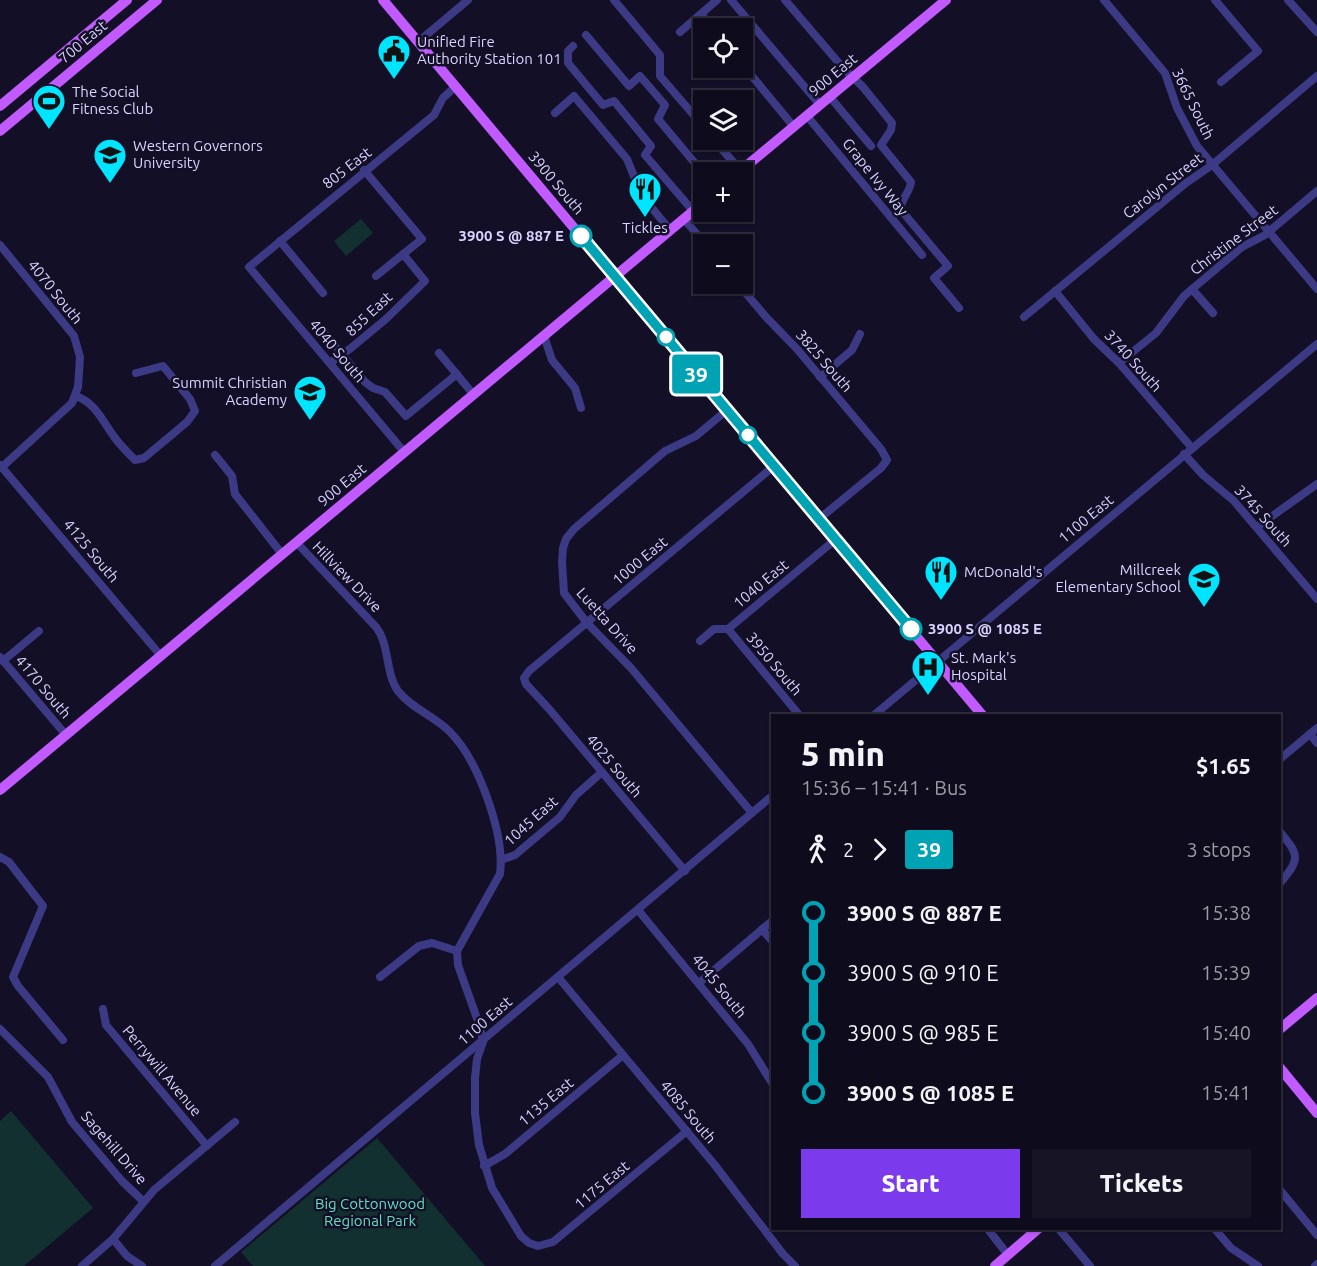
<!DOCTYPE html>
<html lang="en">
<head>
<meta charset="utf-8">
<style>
  :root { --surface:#0e0b1c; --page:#171425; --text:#f1f3f6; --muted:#9b9ba3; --line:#2e2b3b; --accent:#7c3aed }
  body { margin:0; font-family:Ubuntu,sans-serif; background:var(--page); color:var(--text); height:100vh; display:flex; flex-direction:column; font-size:22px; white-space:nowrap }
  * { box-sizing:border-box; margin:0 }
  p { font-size:20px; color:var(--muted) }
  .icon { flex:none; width:33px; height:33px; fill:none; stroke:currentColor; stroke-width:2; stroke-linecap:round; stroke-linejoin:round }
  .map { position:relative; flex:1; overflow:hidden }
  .details { position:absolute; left:771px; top:714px; width:510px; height:516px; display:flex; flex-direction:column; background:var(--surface); border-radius:0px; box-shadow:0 2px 4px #0004,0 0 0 2px var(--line) }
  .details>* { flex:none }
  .badge { padding:0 12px; border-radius:4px; font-size:21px; line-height:39px }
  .controls { position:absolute; left:693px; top:18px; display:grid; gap:12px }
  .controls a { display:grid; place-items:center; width:60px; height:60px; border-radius:0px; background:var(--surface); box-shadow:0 2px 4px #0004,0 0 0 2px var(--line); font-size:30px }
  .map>.badge { position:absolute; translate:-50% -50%; box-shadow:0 0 0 3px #fff }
  .legs { display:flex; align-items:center; gap:9px; height:66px; padding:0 30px; font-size:20px }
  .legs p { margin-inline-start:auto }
  .overview { display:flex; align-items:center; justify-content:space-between; height:102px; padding:0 30px }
  h1 { font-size:33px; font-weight:800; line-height:45px }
  .action { display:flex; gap:12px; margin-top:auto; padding:12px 30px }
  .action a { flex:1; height:69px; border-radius:0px; background:var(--accent); color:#fff; font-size:24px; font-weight:800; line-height:69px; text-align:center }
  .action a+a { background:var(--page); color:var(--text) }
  ul { padding:0 30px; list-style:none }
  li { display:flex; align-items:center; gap:21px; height:60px; font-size:22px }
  li i { display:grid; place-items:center; width:9px; height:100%; margin:0 8px; background:currentColor }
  li i::after { content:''; width:15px; height:15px; margin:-8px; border:4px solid; border-radius:50%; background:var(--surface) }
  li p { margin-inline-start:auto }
  li:first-child i { background:linear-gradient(#0000 50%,currentColor 0) }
  li:last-child i { background:linear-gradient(currentColor 50%,#0000 0) }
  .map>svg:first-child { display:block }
</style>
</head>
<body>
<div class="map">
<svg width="1317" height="1266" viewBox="0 0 1317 1266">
  <rect width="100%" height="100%" fill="#130f26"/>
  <g fill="#12302f">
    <polygon points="361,219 373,233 346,256 334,241"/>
    <polygon points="11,1111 93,1208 24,1266 0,1266 0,1121"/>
    <polygon points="377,1138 485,1266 253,1266 241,1252"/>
  </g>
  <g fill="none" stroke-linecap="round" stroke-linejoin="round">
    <g stroke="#3d3a85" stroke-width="8">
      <polyline points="614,0 660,55 660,76 704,127"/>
      <polyline points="731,0 820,105"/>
      <path d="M785,0L844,69L863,87L892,123L891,130L881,145L911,182C910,193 900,199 901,210L948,266L934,278L959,308"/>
      <polyline points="1104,0 1165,73 1177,108 1197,146 1317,289"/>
      <polyline points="1215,0 1258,51 1221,82"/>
      <polyline points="1288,0 1317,32"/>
      <polyline points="701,14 712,28"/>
      <polyline points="680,32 717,0"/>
      <polyline points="586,35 629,86 640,76 665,105 658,119 704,174"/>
      <polyline points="418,42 468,0"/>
      <polyline points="573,46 568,51 568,63 603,105 614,101 651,146 645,155 693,211"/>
      <polyline points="742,64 794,127"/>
      <polyline points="830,97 871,146"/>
      <polyline points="555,113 574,96 627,159 642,196 670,230"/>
      <polyline points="807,116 922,255"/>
      <polyline points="714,140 741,171"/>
      <polyline points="364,170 422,239 376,276"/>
      <polyline points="684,219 705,244"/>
      <polyline points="280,241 323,293"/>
      <polyline points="0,245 74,336 80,357 78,387 72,403 2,467"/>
      <polyline points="738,284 766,317 797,349 881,449 887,460 881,468 819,519"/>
      <polyline points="1192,289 1213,313"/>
      <polyline points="1055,291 1094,339 1119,363 1192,448"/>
      <polyline points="1024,317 1186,183 1212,165 1317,76"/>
      <polyline points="325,334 365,382 373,388 385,392 406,416 457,374"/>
      <polyline points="544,336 552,360 575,388 581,408"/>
      <polyline points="439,353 474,395"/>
      <polyline points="330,363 351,348 386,319 425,281 403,254"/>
      <polyline points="1119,363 1156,333 1184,296 1242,247 1265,235 1317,191"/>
      <polyline points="820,377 852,350 860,334"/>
      <path d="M76,396C97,404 102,421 115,438C121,446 128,453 135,460L144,458L187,422L195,411L190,399L163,366L136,373"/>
      <polyline points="727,410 696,436 665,451 574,529 566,539 563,548 562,562 564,593 587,623 631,668 752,813"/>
      <polyline points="405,453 249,267 434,115 443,98 456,86"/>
      <polyline points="1184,454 1203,475 1234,501 1317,599"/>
      <polyline points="215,455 232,476 235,494 282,554"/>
      <polyline points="0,465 161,656"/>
      <polyline points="1257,527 1317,484"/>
      <path d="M297,543L376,627C390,645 385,673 398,691C411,708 434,716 449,731C478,759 505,834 500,874L457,951L458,965L480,1027L483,1042L477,1059L475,1078V1113L479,1145L492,1188L521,1236L529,1243L538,1246L553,1242L687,1131"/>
      <polyline points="728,629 800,716"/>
      <polyline points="700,641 714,629 728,629 836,539"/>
      <polyline points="0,657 66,735"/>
      <polyline points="3,661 39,631"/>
      <polyline points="873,716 1317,344"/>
      <polyline points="1310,734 1317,743"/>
      <polyline points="1280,759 1317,728"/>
      <path d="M1280,832C1300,856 1300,859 1280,883"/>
      <polyline points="0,857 9,862 43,906 13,977 18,986 63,1040"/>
      <polyline points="501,860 515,855 560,817 576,795 602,772"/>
      <polyline points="685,871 550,710 526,684 524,678 529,671 774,466"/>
      <polyline points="638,910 748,1044 772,1083"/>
      <polyline points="762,929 772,941"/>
      <polyline points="380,977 419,946 432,943 457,951"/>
      <polyline points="558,977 714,1164 783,1254 795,1266"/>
      <polyline points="699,983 772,921"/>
      <polyline points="103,1009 106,1025 207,1146"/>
      <polyline points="0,1029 48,1077 72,1122 122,1181 143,1201"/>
      <polyline points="484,1166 505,1154 623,1055"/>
      <polyline points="1280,1190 1317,1235"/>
      <polyline points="987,1228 1008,1255"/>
      <polyline points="1058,1228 1090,1266"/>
      <polyline points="1214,1228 1231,1248 1258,1266"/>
      <polyline points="113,1239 127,1256 142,1266"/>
      <polyline points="82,1266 113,1239 154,1190 235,1122"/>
      <polyline points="215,1266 772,796"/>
      <polyline points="1315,1266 1317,1264"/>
    </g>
    <g stroke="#c25bff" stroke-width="10">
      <polyline points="383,0 983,716"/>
      <polyline points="0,106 127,0"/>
      <polyline points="0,131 157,0"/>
      <polyline points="739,172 946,0"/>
      <polyline points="0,790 704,202"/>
      <polyline points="1280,1029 1317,998"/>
      <polyline points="1280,1068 1317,1113"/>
      <polyline points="995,1266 1039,1228"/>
    </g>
  </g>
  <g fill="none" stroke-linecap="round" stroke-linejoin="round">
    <defs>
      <polyline id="line-1" points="581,236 911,629"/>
    </defs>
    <use href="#line-1" stroke="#fff" stroke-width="14"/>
    <use href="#line-1" stroke="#00a3b4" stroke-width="9"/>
  </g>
  <defs>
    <symbol id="civic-pin" viewBox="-11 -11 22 30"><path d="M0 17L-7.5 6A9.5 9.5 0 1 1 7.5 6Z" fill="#00e5ff" stroke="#130f26"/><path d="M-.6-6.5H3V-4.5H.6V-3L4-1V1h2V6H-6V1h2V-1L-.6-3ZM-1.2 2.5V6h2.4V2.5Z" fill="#111"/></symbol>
    <symbol id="stadium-pin" viewBox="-11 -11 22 30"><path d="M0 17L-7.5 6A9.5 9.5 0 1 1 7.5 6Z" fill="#00e5ff" stroke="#130f26"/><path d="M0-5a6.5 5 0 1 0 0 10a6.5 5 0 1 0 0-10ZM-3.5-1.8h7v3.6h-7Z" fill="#111"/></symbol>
    <symbol id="university-pin" viewBox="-11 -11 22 30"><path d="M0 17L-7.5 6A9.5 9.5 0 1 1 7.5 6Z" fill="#00e5ff" stroke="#130f26"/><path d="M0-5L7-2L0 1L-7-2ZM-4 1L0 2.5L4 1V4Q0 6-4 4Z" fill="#111"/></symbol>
    <symbol id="restaurant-pin" viewBox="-11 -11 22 30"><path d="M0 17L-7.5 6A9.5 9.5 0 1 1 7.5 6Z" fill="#00e5ff" stroke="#130f26"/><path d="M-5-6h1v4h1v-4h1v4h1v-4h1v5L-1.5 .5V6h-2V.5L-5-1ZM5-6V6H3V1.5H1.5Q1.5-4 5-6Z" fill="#111"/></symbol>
    <symbol id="school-pin" viewBox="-11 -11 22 30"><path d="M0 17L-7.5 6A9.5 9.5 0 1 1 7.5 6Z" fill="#00e5ff" stroke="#130f26"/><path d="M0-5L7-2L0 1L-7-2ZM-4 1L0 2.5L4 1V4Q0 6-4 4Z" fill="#111"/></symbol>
    <symbol id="hospital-pin" viewBox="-11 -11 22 30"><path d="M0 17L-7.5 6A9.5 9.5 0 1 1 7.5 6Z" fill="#00e5ff" stroke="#130f26"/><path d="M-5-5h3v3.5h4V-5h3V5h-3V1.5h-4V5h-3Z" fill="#111"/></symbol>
  </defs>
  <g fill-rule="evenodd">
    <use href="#civic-pin" x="375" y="32" width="38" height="52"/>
    <use href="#stadium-pin" x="30" y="82" width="38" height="52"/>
    <use href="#university-pin" x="91" y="136" width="38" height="52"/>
    <use href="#restaurant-pin" x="626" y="170" width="38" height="52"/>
    <use href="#school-pin" x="291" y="373" width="38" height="52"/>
    <use href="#restaurant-pin" x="922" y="553" width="38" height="52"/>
    <use href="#school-pin" x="1185" y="560" width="38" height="52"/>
    <use href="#hospital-pin" x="909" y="648" width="38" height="52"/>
  </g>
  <g fill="#fff" stroke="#00a3b4" stroke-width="3">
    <circle cx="581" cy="236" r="10"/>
    <circle cx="666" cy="337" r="8"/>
    <circle cx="748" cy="435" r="8"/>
    <circle cx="911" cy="629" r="10"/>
  </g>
  <g text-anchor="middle" stroke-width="5" stroke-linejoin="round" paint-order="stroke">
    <g font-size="15" fill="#d9d4ff" stroke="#130f26">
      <text transform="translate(83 42) rotate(-40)" y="5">700 East</text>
      <text transform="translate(833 75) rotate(-40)" y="5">900 East</text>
      <text transform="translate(1193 104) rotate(64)" y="5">3665 South</text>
      <text transform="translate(347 168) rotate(-38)" y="5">805 East</text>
      <text transform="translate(875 177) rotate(51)" y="5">Grape Ivy Way</text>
      <text transform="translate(556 183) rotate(50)" y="5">3900 South</text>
      <text transform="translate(1163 186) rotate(-38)" y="5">Carolyn Street</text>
      <text transform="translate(1234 240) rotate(-37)" y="5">Christine Street</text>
      <text transform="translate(55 292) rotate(51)" y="5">4070 South</text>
      <text transform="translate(369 314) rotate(-43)" y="5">855 East</text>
      <text transform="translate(337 351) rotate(50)" y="5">4040 South</text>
      <text transform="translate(824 361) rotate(49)" y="5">3825 South</text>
      <text transform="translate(1133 361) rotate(48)" y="5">3740 South</text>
      <text transform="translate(342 485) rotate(-40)" y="5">900 East</text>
      <text transform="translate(1263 516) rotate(48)" y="5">3745 South</text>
      <text transform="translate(1086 519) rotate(-40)" y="5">1100 East</text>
      <text transform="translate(91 551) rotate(50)" y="5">4125 South</text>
      <text transform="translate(640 561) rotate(-40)" y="5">1000 East</text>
      <text transform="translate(347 577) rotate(46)" y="5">Hillview Drive</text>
      <text transform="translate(761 584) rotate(-40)" y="5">1040 East</text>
      <text transform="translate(607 621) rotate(48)" y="5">Luetta Drive</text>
      <text transform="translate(774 664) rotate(50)" y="5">3950 South</text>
      <text transform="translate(43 687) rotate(50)" y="5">4170 South</text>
      <text transform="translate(614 766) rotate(50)" y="5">4025 South</text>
      <text transform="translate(531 821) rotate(-42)" y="5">1045 East</text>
      <text transform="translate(719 986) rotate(51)" y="5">4045 South</text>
      <text transform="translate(485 1021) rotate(-41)" y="5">1100 East</text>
      <text transform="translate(162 1071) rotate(50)" y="5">Perrywill Avenue</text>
      <text transform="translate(546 1102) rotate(-40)" y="5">1135 East</text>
      <text transform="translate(688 1112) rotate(50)" y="5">4085 South</text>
      <text transform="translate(114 1148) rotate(49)" y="5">Sagehill Drive</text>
      <text transform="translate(602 1185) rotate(-40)" y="5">1175 East</text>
    </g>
    <g font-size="15" fill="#d9d4ff" stroke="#130f26" text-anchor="start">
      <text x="417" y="47">Unified Fire<tspan x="417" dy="17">Authority Station 101</tspan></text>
      <text x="72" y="97">The Social<tspan x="72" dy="17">Fitness Club</tspan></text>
      <text x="133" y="151">Western Governors<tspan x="133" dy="17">University</tspan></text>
      <text x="645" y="233" text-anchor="middle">Tickles</text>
      <text x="287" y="388" text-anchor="end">Summit Christian<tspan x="287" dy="17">Academy</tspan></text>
      <text x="1181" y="575" text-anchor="end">Millcreek<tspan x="1181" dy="17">Elementary School</tspan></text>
      <text x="964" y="577">McDonald's</text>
      <text x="951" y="663">St. Mark's<tspan x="951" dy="17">Hospital</tspan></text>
    </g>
    <g font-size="15" font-weight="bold" fill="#d9d4ff" stroke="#130f26" text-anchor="end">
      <text x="564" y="241">3900 S @ 887 E</text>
      <text x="928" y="634" text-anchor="start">3900 S @ 1085 E</text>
    </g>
    <g font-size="15" fill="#5fe0c0" stroke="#130f26">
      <text x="370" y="1209">Big Cottonwood<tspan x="370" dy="17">Regional Park</tspan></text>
    </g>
  </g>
</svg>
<div class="controls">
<a><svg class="icon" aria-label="locate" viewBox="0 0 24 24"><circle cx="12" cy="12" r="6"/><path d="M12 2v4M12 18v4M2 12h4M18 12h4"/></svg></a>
<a><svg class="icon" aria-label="layers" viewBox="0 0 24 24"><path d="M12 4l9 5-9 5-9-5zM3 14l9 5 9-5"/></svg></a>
<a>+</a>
<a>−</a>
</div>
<b class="badge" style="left:696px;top:374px;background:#00a3b4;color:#fff">39</b>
<section class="details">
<div class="overview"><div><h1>5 min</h1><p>15:36 – 15:41 · Bus</p></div><b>$1.65</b></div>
<div class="legs"><svg class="icon" aria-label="walk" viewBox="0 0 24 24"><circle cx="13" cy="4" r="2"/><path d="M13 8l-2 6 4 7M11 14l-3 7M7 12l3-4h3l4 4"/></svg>2<svg class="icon" aria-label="forward" viewBox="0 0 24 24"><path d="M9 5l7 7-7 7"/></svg><b class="badge" style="background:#00a3b4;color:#fff">39</b><p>3 stops</p></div>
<ul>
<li><i style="color:#00a3b4"></i><b>3900 S @ 887 E</b><p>15:38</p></li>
<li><i style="color:#00a3b4"></i><span>3900 S @ 910 E</span><p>15:39</p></li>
<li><i style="color:#00a3b4"></i><span>3900 S @ 985 E</span><p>15:40</p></li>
<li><i style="color:#00a3b4"></i><b>3900 S @ 1085 E</b><p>15:41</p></li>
</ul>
<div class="action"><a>Start</a><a>Tickets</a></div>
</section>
</div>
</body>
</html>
